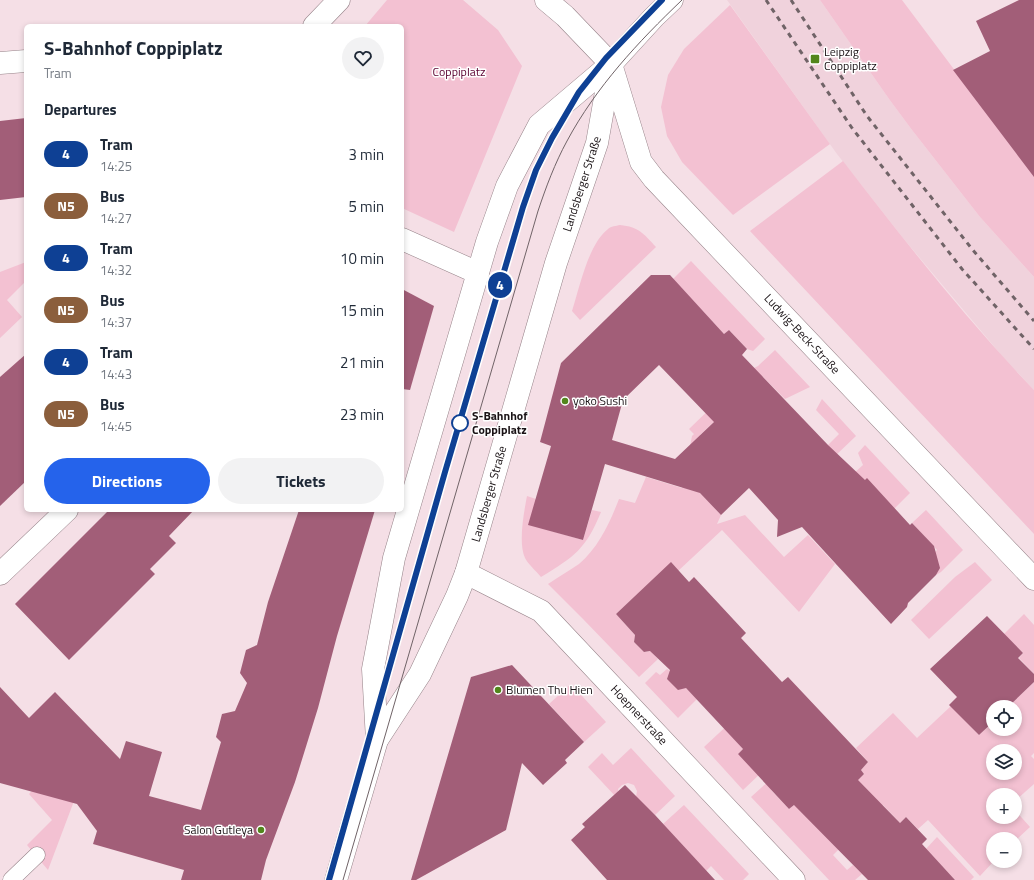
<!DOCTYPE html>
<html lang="en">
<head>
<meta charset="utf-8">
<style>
  :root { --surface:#fff; --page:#f2f2f3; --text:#1f2937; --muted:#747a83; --accent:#2563eb }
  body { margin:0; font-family:"Titillium Web",sans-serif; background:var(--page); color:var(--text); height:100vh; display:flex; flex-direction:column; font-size:15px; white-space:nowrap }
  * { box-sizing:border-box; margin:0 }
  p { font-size:13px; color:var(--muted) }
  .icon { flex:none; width:22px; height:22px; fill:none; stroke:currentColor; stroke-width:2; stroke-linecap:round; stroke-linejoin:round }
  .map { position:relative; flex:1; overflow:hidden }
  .details { position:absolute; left:24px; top:24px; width:380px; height:488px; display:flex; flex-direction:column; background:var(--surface); border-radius:6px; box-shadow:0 2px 6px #0003 }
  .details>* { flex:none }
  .badge { padding:0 8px; border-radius:13px; font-size:14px; line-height:26px }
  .controls { position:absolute; left:986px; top:700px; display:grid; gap:8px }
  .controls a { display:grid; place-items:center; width:36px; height:36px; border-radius:50%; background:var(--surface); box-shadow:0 2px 6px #0003; font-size:20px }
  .map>.badge { position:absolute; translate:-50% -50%; box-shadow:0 0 0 2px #fff }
  h2 { padding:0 20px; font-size:15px; line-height:36px }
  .round { display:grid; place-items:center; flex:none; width:42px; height:42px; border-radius:21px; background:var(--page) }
  .headline { display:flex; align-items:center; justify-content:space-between; height:68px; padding:0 20px }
  h1 { font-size:19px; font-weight:700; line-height:30px }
  .button { display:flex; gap:8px; margin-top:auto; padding:8px 20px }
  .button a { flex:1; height:46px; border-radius:24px; background:var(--accent); color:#fff; font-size:16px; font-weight:700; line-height:46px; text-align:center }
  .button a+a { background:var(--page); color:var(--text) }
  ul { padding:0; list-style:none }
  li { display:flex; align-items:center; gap:12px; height:52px; padding:0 20px }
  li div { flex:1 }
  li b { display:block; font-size:15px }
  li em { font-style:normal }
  li .badge { min-width:44px; font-weight:700; text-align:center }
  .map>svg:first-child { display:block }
</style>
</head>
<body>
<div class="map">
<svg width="1034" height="880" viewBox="0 0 1034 880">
  <rect width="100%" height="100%" fill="#f5dfe6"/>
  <polygon fill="#f0d2dc" points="727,0 820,0 889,99 912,130 980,217 1034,277 1034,390 1003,357 903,238 837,154"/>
  <g fill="#f3c1d2" fill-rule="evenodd">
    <polygon points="387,0 463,0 498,30 522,66 454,232 402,208 402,26 365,26"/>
    <polygon points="820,0 902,0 1034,176 1034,277 980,217 912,130 889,99"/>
    <polygon points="730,5 830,144 733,215 682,162 667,136 661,107 668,75 684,49"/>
    <path d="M843,161C904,240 965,318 1034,390V534L750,231Z"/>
    <path d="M620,225C639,227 643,233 656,247L580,320L572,311C580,286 588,245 608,229C611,226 616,226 620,225Z"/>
    <polygon points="691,261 765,339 753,351 747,349 729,330 724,334 673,279"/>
    <polygon points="26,262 26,281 7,300 22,317 0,338 0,272"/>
    <path d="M775,350L810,387L785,399L762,376L700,435L718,455L690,482L721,515L717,524L745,515L784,557L808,535L835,564L799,612L722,530L678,571L671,563L616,614L635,635L634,642L644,652L651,651L658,659L639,677L583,619L548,584C558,577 569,571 579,564C599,547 610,522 619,499L635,503L646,477L682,488L692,436L694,434L689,429L750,370L758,366Z"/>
    <polygon points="822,399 856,436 835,456 828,445 839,434 816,410"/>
    <polygon points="865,445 910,493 890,513 867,479 861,484 852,475 863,465 858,453"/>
    <path d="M527,496L536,499L548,530L583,540L592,510L601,512C586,549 574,557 541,577C536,571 528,564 525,558C518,543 524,512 527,496Z"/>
    <polygon points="926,510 963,550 941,572 936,575 939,569 932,555 937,550 912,523"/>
    <polygon points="975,562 992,580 929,639 911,620 955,577"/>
    <polygon points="1024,614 1034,625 1034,674 1019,658 1023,653 1004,634"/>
    <polygon points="667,669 670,671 668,679 686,688 697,699 678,718 645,683 656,672 660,675"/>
    <path d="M1034,682V753L1031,756L1034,759V784L1015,801V795H993V817H1015V810L1030,827L1015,841V839H993V861H994L980,876L928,820L918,829L906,817L900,823L883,805L838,847L839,849L833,855L847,870L853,865L862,874L855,880H829L751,797L771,779V790L789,809L794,805L842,795L864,774L861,770L868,762L856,748L893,713L917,738L951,706L979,735L993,722V729H1015V707H1008ZM993,751H1015V773H993Z"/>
    <polygon points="571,684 606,722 584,742 549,704"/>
    <polygon points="747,707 729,733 743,749 738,754 763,771 743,790 704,747"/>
    <polygon points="631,748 675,796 655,815 636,797 637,791 634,785 628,783 622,785 618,789 619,795 617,798 588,767 602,753 613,765"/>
    <polygon points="47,775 74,801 48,870 27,845 52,820 29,794"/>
    <polygon points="684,805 749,874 743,880 724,880 711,866 706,871 663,824"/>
    <polygon points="937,837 974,877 971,880 955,880 926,849"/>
  </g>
  <g fill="#a25e78" fill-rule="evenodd">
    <polygon points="1019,0 1034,0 1034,177 953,70 990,51 976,21"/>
    <polygon points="26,118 26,197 0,200 0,121"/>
    <path d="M651,275H670L724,334L729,330L747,349L742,355L828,445L865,480L867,478L910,525L912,523L934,546L940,568L936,575L908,603L907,607L891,624L802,527L777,537L778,520L749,488L721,515L700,493L605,464L583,540L528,525L551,446L540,442L561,363ZM659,365L714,422L675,459L612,440L623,400Z"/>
    <polygon points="402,289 434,306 410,390 402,389"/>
    <polygon points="26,354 26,481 0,506 0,377"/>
    <polygon points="109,510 194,510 169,536 176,543 150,569 155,574 69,660 15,604"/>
    <polygon points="299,510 375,510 337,636 318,708 295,782 266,860 261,880 181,880 184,870 93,844 97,831 77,804 0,783 0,687 29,718 55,692 120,759 126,741 162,752 149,796 201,810 221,742 216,737 222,714 235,711 247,683 240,673 246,650 257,645 268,602"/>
    <polygon points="671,562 689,582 694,577 746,633 741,638 782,682 788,677 868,762 861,770 864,774 858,780 900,823 906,817 927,839 922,844 955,880 868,880 794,805 789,809 738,754 743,749 686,688 678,690 667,679 670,670 650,651 644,652 634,642 635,635 616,614"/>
    <polygon points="987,616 1023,653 1018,658 1034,674 1034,682 1008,707 993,707 993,722 979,735 949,705 957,697 930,669"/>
    <polygon points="512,665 584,742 565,760 567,763 543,785 522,763 506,830 416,880 411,880 471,677"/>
    <polygon points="625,785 655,815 715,880 607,880 571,840 585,827 582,824"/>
  </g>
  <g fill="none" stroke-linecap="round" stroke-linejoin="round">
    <defs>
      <polyline id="service" points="11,880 37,855"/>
      <g id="minor">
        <polyline points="314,26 339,0"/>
        <polyline points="0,63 26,61"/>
        <polyline points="611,64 641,162 654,179 1034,579"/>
        <polyline points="402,239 478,273"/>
        <polyline points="466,573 541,611 794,880"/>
        <polyline points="0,574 67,510"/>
      </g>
      <g id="secondary">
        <polyline points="546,0 565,16 611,64"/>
        <polyline points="377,740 373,669 394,558 487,242 507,186 539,125 611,64 654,17 672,0"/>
        <polyline points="336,880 377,740 420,674 457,596 466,573 556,263 597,143 611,64"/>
      </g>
    </defs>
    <use href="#service" stroke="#968389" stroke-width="17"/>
    <use href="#minor" stroke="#968389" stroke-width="23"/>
    <use href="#secondary" stroke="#968389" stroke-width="23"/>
    <use href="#service" stroke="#fff" stroke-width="16"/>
    <use href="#minor" stroke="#fff" stroke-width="22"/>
    <use href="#secondary" stroke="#fff" stroke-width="22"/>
    <g stroke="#706367" stroke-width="1">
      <polyline points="329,880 445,472 523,207 537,170 552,138 579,92 606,58 662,0"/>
      <path d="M343,880L538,211C546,187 555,163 567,141C596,87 638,42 682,0"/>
    </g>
    <g stroke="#706367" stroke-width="3" stroke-dasharray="5 5" stroke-linecap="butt">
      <polyline points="766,0 852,128 962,269 1034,349"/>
      <polyline points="791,0 867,116 972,249 1034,321"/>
    </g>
  </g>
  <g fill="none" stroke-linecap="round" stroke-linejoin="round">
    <defs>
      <polyline id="line" points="329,880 445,472 523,207 536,170 552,138 579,92 606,58 662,0"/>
    </defs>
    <use href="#line" stroke="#fff" stroke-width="9"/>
    <use href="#line" stroke="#0e4094" stroke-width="6"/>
  </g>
  <g fill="#52861c" stroke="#fff" stroke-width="1.5">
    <rect x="810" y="54" width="10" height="10" rx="2"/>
    <circle cx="565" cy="401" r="4"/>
    <circle cx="498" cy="690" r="4"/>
    <circle cx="261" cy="830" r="4"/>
  </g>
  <circle fill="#fff" stroke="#0e4094" stroke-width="2" cx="460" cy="423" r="8"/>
  <g text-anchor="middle" stroke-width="3" stroke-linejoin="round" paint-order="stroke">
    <g font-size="12" fill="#1a1316" stroke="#fff" text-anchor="start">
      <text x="824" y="56">Leipzig<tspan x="824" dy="14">Coppiplatz</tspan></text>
      <text x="573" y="405">yoko Sushi</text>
      <text x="506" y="694">Blumen Thu Hien</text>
      <text x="253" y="834" text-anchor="end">Salon Gutleya</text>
    </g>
    <g font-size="12" fill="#5a0231" stroke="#fff">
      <text x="459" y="76">Coppiplatz</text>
    </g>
    <g font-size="12" fill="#1a1316" stroke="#fff">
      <text transform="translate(582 184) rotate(-72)" y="4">Landsberger Straße</text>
      <text transform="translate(802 334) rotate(47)" y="4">Ludwig-Beck-Straße</text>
      <text transform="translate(489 494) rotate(-74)" y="4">Landsberger Straße</text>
      <text transform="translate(639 715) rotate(47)" y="4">Hoepnerstraße</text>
    </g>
    <g font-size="12" font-weight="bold" fill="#1a1316" stroke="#fff" text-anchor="start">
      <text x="472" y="420">S-Bahnhof<tspan x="472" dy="14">Coppiplatz</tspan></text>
    </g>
  </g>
</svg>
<div class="controls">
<a><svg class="icon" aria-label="locate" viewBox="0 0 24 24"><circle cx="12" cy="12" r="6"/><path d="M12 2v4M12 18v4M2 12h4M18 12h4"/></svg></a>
<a><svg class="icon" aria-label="layers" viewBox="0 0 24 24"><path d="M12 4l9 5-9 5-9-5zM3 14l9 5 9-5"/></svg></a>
<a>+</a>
<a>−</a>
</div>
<b class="badge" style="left:500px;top:285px;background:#0e4094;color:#fff">4</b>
<section class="details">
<div class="headline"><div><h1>S-Bahnhof Coppiplatz</h1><p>Tram</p></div><a class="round"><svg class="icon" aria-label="heart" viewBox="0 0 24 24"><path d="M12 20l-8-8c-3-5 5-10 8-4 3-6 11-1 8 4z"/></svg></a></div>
<h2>Departures</h2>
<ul>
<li><span class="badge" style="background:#0e4094;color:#fff">4</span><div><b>Tram</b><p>14:25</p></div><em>3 min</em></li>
<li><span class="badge" style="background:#8b5e3c;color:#fff">N5</span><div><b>Bus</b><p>14:27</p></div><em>5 min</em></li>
<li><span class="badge" style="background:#0e4094;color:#fff">4</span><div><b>Tram</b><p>14:32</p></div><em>10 min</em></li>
<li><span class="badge" style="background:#8b5e3c;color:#fff">N5</span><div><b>Bus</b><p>14:37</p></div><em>15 min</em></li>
<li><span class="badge" style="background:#0e4094;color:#fff">4</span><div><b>Tram</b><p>14:43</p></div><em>21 min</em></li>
<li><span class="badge" style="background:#8b5e3c;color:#fff">N5</span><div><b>Bus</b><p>14:45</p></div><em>23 min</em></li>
</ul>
<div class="button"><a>Directions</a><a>Tickets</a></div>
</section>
</div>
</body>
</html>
